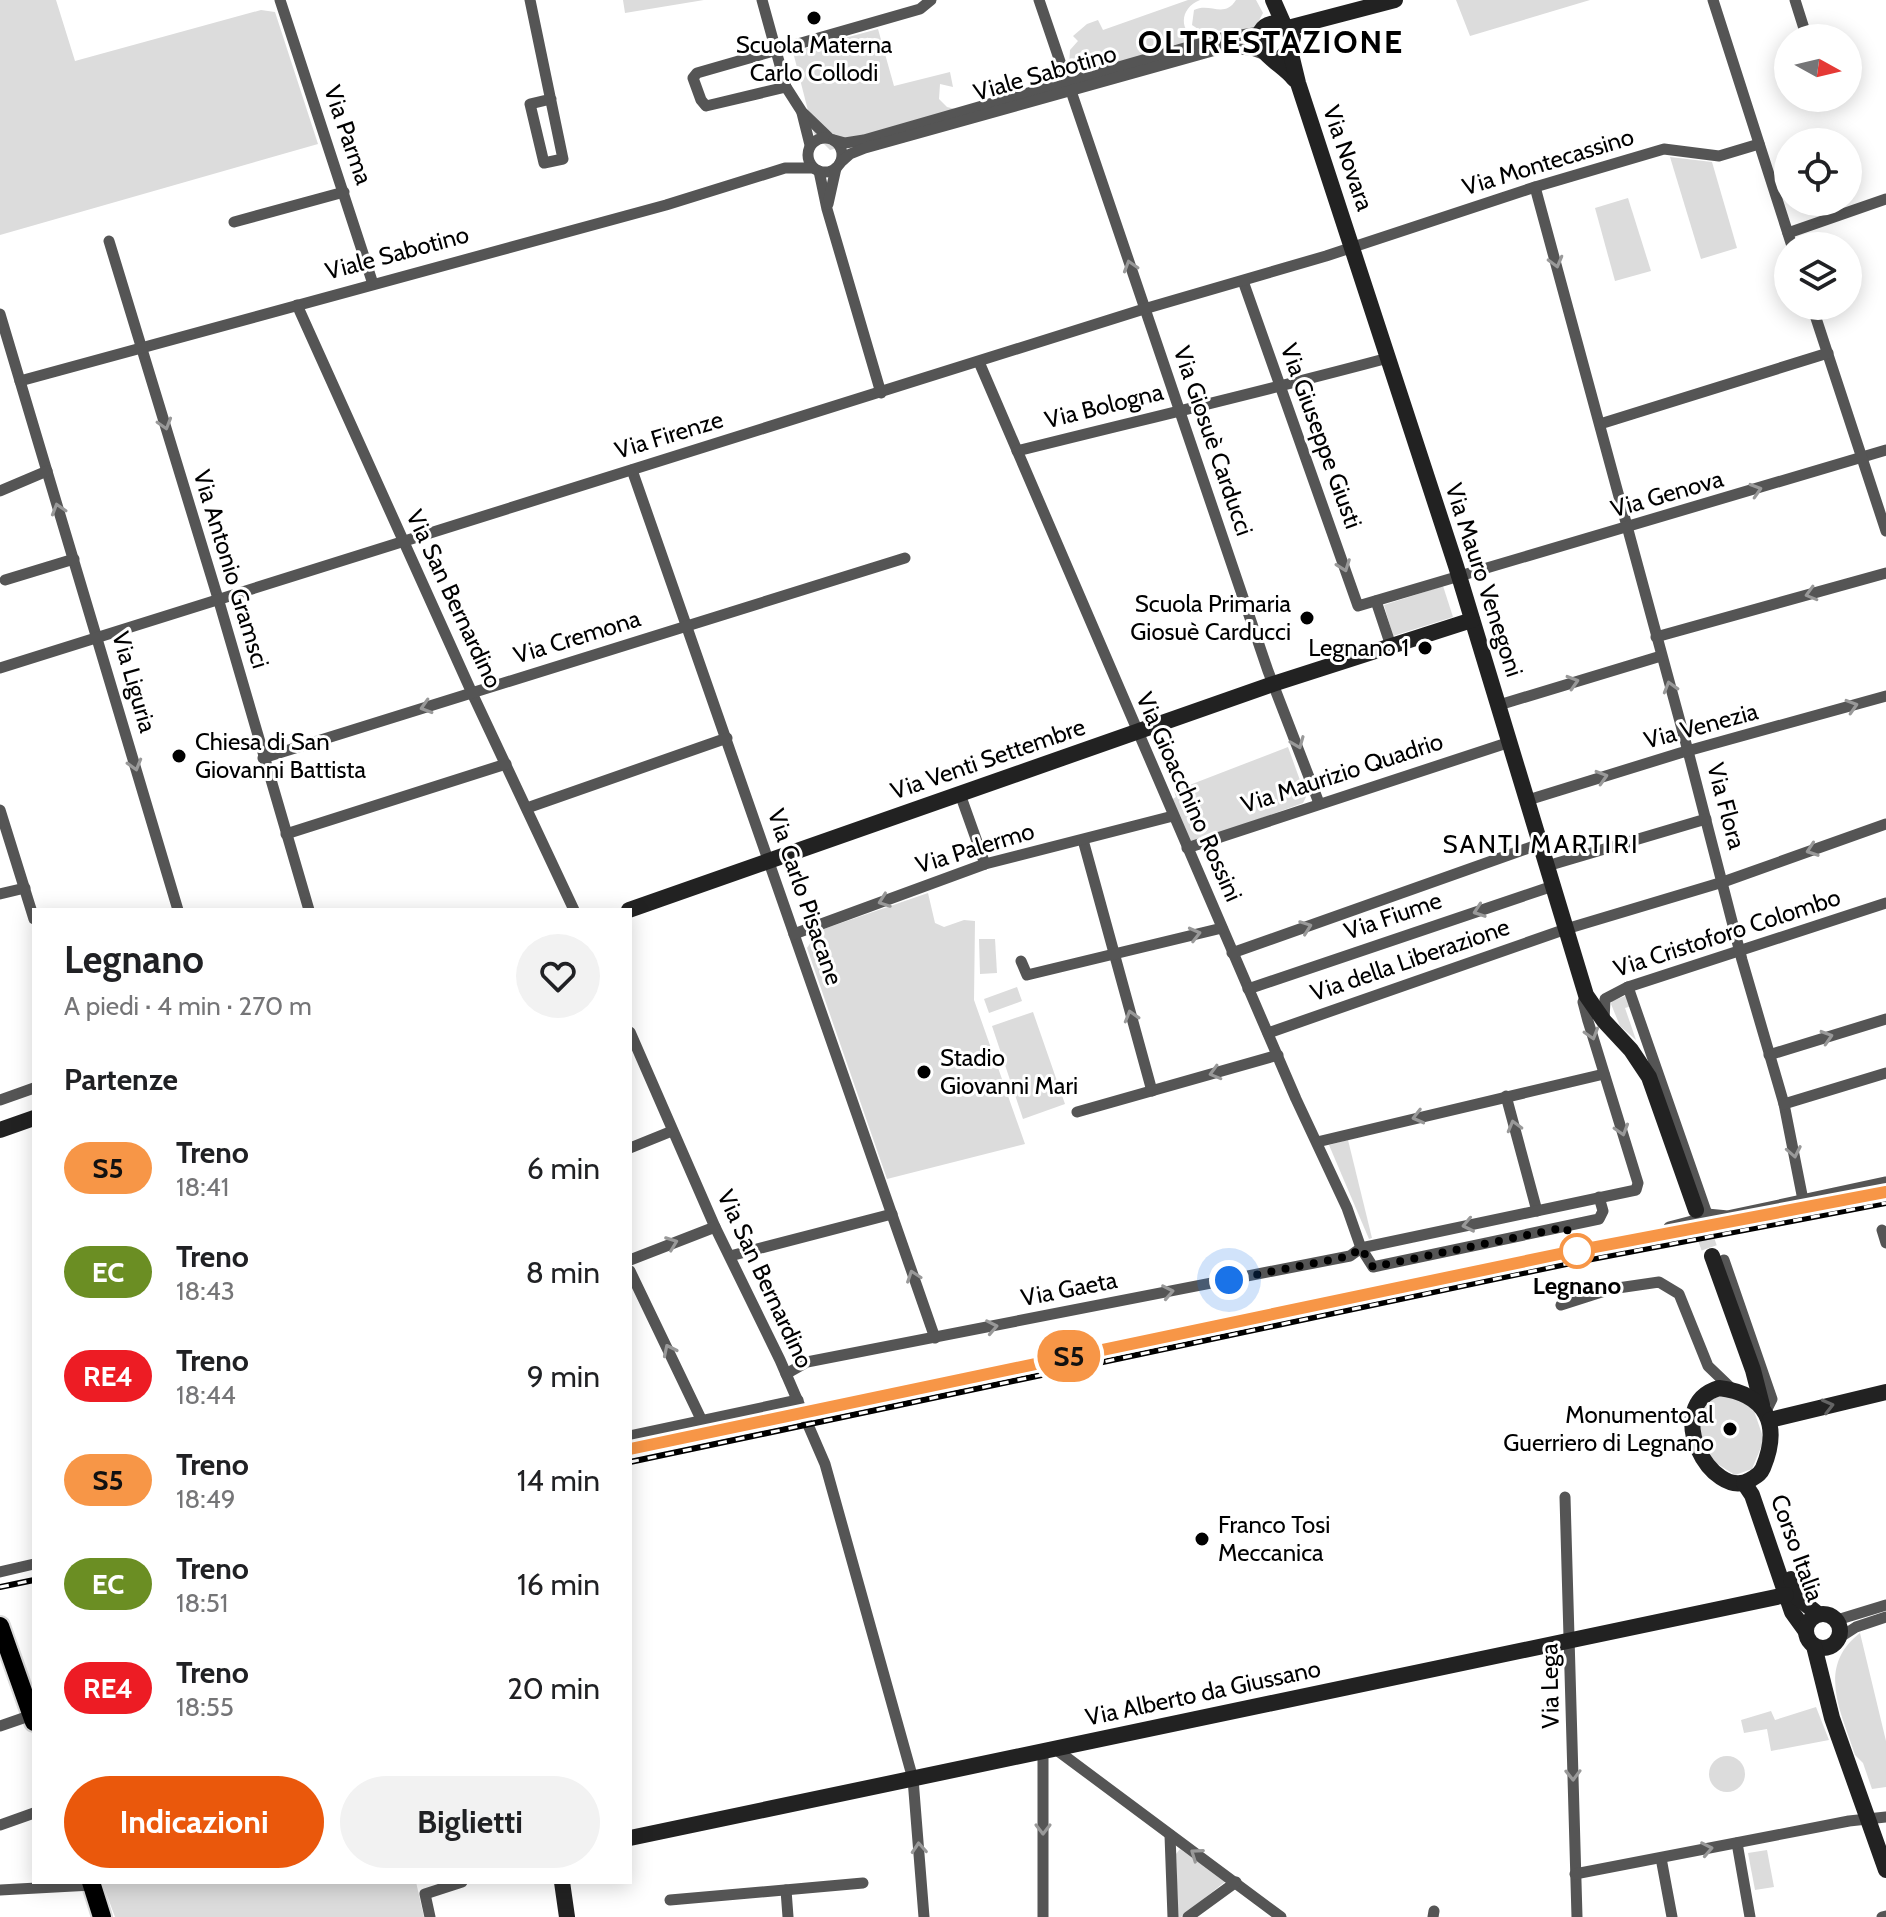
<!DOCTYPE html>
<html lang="it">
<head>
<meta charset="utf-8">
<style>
  :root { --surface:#fff; --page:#f2f2f2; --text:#202124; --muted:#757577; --accent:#ea580c }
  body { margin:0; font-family:Cabin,sans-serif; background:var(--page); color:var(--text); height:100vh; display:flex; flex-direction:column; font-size:30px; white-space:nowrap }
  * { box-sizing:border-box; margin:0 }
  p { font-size:26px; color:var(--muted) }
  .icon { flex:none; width:44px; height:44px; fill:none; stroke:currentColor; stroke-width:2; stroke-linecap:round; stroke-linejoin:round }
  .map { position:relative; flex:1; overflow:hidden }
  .details { position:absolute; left:32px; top:908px; width:600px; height:976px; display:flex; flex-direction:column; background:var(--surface); border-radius:0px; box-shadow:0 4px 20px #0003 }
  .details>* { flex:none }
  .badge { padding:0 16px; border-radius:26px; font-size:28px; line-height:52px }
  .needle { width:52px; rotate:98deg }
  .controls { position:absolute; left:1774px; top:24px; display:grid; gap:16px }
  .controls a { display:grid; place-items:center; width:88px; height:88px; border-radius:50%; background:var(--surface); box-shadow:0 4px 20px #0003; font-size:40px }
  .you { position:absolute; width:40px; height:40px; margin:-20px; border:6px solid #fff; border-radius:50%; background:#1a73e8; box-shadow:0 0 0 12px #1a73e833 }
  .map>.badge { position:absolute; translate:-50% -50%; box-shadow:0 0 0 4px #fff }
  h2 { padding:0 32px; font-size:30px; line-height:72px }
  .round { display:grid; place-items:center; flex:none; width:84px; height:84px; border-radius:42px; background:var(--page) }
  .overview { display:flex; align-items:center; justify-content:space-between; height:136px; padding:0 32px }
  h1 { font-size:38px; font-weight:800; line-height:60px }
  .cta { display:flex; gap:16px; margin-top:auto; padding:16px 32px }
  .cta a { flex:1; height:92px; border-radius:48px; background:var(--accent); color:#fff; font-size:32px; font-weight:800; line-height:92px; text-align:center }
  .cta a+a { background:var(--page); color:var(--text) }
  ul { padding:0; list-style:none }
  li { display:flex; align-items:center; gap:24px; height:104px; padding:0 32px }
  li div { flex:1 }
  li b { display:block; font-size:30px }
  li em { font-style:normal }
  li .badge { min-width:88px; font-weight:700; text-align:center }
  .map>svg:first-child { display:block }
</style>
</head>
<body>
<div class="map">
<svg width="1886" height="1917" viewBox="0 0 1886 1917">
  <rect width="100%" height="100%" fill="#fff"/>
  <g fill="#dcdcdc">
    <polygon points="0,0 56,0 75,61 261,10 275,12 318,144 0,235"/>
    <polygon points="623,0 704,0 625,13"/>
    <path d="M1188,0H1200C1179,8 1178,33 1200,40L1083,72L1069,65L1070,50L1078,41L1073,36L1087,24L1098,20L1103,30Z"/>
    <path d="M1236,0H1256L1263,13L1255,28C1237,33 1222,28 1204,33L1192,25L1194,10C1210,2 1224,19 1236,0Z"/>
    <polygon points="1456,0 1590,0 1470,36"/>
    <polygon points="878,29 894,86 950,72 953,87 940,84 939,99 947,107 955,109 956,115 830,150 814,134 793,52"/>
    <polygon points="1670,157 1712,162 1737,248 1701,259"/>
    <polygon points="1628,198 1651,271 1615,281 1595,208"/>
    <polygon points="1443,586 1453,617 1393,636 1384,605"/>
    <polygon points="1288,747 1306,797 1303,803 1195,842 1187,839 1171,800 1176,797 1174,791"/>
    <polygon points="928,893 935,923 944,927 964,920 975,921 974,1000 1025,1144 887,1179 807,948 813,939 812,933"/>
    <polygon points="979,939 995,939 997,973 980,974"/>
    <polygon points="1017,987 1022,1001 989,1013 984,999"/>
    <polygon points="1628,995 1632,1006 1625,1008 1636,1040 1620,1026 1611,1004 1612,1001"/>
    <polygon points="1033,1012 1065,1104 1023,1119 992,1026"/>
    <polygon points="1348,1140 1372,1238 1369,1239 1329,1145"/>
    <polygon points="1728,1393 1753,1408 1764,1440 1752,1469 1735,1475 1711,1460 1697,1424 1708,1401"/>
    <path d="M1860,1633L1886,1741V1787L1872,1789L1863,1763L1855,1755C1841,1711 1816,1667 1860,1633Z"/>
    <polygon points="1816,1707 1829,1740 1771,1751 1767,1729 1744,1733 1741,1720 1771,1711 1775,1720"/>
    <circle cx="1727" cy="1774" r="18"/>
    <polygon points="1180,1849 1226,1881 1181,1917 1178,1917 1176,1854"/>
    <polygon points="1767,1850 1774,1887 1755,1890 1748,1853"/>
    <polygon points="102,1882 416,1882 424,1917 115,1917"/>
  </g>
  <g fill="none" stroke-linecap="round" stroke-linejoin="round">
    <polyline stroke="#d9d9d9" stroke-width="16" stroke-dasharray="16 8" stroke-linecap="butt" points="1696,1210 1712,1256"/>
    <defs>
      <g id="primary">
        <polyline points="0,1626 34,1722"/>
        <polyline points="91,1882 102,1917"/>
      </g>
    </defs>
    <use href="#primary" stroke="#dbdbdb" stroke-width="22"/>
    <g stroke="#555" stroke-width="11">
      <polyline points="280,0 373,284"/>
      <path d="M530,0C541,53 552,106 563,159L544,163L530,104L551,99"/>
      <polyline points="762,0 786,87 802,112 828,137"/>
      <polyline points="1039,0 1067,82"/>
      <polyline points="1713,0 1792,246"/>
      <polyline points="1795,0 1807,38"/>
      <polyline points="786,87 706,106 701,100 693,78 697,73 920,9 931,0"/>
      <polyline points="1071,91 1268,671 1319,803"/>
      <polyline points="802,113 810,145"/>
      <circle cx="825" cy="155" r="17"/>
      <polyline points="834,140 845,143 864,140 1216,39 1260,32"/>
      <polyline points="840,163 850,154 865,148 1223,48 1252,50 1266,55"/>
      <polyline points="819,171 827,209 881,393"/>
      <polyline points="1535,187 1688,751 1742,960 1784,1104 1803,1200"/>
      <polyline points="828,204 836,168"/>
      <polyline points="234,222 344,192"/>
      <polyline points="1788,233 1886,199"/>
      <polyline points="109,241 220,605 309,910"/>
      <polyline points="1243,281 1358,606 1886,450"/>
      <polyline points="297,305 472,693 574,910"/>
      <polyline points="1812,306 1886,531"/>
      <polyline points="0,314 178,910"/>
      <polyline points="979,362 1296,1099 1347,1208 1361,1248 1373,1267 1599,1219 1603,1211 1599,1197"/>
      <polyline points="20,381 666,205 785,168 813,168"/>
      <polyline points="1600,424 1828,353"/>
      <path d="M1017,451C1141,420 1265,391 1388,358"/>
      <polyline points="632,470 935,1338"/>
      <polyline points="0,491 47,471"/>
      <polyline points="5,580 74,559"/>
      <polyline points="1376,601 1391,646"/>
      <polyline points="1656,637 1886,573"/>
      <polyline points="0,668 1144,309 1326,256 1535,187 1664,149 1719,156 1759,144"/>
      <polyline points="1499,705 1661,656"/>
      <polyline points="263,758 905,558"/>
      <polyline points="960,794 985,864"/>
      <polyline points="1528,800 1680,753 1886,696"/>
      <polyline points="527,808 727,738"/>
      <polyline points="0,810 34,919"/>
      <polyline points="286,834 506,764"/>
      <polyline points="1083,840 1152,1091"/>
      <polyline points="1187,848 1510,742"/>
      <polyline points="1547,866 1706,819"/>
      <polyline points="0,894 25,888"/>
      <polyline points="794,934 985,864 1173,816"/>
      <polyline points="1232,953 1540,844"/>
      <polyline points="1021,961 1027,975 1222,928"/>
      <polyline points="1628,987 1707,1214"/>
      <polyline points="1248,989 1553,886"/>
      <polyline points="1604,1021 1605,999 1628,987 1886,903"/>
      <polyline points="630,1032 715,1227 780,1360 825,1464 913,1779 924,1917"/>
      <polyline points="1268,1033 1566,929 1723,882 1886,824"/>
      <polyline points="1769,1055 1886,1019"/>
      <polyline points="1506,1096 1537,1211"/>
      <polyline points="0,1100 34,1088"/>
      <polyline points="1784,1104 1886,1073"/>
      <polyline points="1077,1112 1278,1055"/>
      <polyline points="1317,1142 1604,1074"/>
      <polyline points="630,1148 672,1131"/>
      <polyline points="1669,1227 1692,1221 1707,1214 1728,1216 1886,1182"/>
      <polyline points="1882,1230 1886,1243"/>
      <polyline points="730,1256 892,1214"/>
      <polyline points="630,1260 715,1227"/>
      <polyline points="1724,1260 1772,1399 1766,1411"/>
      <polyline points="630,1271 702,1421"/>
      <polyline points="1561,1305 1611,1289 1659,1282 1679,1294 1708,1366 1732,1389"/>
      <polyline points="786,1374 807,1362 1350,1256 1361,1248 1636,1190 1638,1183 1588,1021 1583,1002 1586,995"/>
      <polyline points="630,1436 798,1400"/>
      <polyline points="1565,1497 1577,1917"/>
      <polyline points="0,1572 34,1564"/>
      <polyline points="1837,1620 1886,1605"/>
      <polyline points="1839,1638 1856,1627 1886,1617"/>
      <polyline points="0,1726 32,1715"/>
      <polyline points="1054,1748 1281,1917"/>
      <polyline points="1043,1751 1043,1917"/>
      <polyline points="0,1825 34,1813"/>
      <polyline points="1170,1835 1173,1917"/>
      <polyline points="1737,1843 1750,1917"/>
      <polyline points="1661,1858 1672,1917"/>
      <polyline points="1575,1874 1849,1821 1886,1817"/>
      <polyline points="0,1890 92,1885"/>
      <polyline points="786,1890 788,1917"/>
      <polyline points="670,1900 863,1883"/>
      <polyline points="430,1917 425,1894 462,1882"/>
      <polyline points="1188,1917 1236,1882"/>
      <polyline points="1433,1917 1434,1911"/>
      <polyline points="1882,1917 1886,1916"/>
    </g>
    <g stroke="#222" stroke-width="16">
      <polyline points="1273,0 1284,25 1293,37 1290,50 1283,56"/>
      <path d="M1284,25C1275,22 1266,23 1261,31C1249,50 1283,64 1294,79"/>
      <polyline points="1288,28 1395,0"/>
      <polyline points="1290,50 1298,83 1456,566 1586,995 1604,1021 1631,1050 1649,1077 1696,1210"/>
      <polyline points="629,910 1273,684 1472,620"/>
      <polyline points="0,1130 34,1118"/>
      <polyline points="1712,1256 1753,1370 1762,1405"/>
      <path d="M1719,1388C1767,1394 1781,1425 1763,1468C1760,1475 1756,1476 1750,1480C1712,1502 1660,1406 1719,1388Z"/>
      <polyline points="1770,1420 1886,1392"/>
      <polyline points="1744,1483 1752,1495 1792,1612 1805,1630"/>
      <polyline points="1791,1579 1798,1598 1818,1614"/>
      <circle cx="1823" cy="1631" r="17"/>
      <polyline points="1814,1646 1832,1718 1886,1870"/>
      <polyline points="630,1838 1786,1595"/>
      <polyline points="562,1882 567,1917"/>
    </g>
    <use href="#primary" stroke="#000" stroke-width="18"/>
    <defs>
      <g id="rail">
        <polyline points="630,1449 973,1377"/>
        <polyline points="630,1462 1571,1263 1886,1203"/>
        <polyline points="0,1587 34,1580"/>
      </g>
    </defs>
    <use href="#rail" stroke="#000" stroke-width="6"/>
    <use href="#rail" stroke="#fff" stroke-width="3" stroke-dasharray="9" stroke-linecap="butt"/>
  </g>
  <defs><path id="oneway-chevron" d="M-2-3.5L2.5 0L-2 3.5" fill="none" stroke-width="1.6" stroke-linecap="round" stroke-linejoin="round" transform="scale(2)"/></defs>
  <g stroke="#999">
    <use href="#oneway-chevron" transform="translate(1556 262) rotate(75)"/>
    <use href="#oneway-chevron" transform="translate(1130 266) rotate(-107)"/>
    <use href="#oneway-chevron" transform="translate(165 424) rotate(73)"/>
    <use href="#oneway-chevron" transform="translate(1756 490) rotate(-17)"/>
    <use href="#oneway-chevron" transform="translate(58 509) rotate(-107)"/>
    <use href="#oneway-chevron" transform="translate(1344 566) rotate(70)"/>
    <use href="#oneway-chevron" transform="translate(1811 594) rotate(164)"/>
    <use href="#oneway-chevron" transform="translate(1573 682) rotate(-17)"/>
    <use href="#oneway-chevron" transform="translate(1670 687) rotate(-106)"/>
    <use href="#oneway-chevron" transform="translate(1852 706) rotate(-17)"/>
    <use href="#oneway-chevron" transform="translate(426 707) rotate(163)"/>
    <use href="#oneway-chevron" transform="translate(1298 743) rotate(68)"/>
    <use href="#oneway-chevron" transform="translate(135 765) rotate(74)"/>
    <use href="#oneway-chevron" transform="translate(1602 777) rotate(-17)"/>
    <use href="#oneway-chevron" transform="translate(1812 850) rotate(161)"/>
    <use href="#oneway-chevron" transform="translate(884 901) rotate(160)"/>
    <use href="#oneway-chevron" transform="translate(1479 911) rotate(161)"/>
    <use href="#oneway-chevron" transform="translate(1306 927) rotate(-20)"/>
    <use href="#oneway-chevron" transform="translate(1195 934) rotate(-14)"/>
    <use href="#oneway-chevron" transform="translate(1131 1016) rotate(-106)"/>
    <use href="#oneway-chevron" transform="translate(1592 1034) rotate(73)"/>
    <use href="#oneway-chevron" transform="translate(1827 1037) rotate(-17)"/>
    <use href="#oneway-chevron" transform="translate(1215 1073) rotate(164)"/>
    <use href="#oneway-chevron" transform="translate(1418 1117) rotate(166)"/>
    <use href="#oneway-chevron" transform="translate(1514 1126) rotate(-105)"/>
    <use href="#oneway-chevron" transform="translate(1622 1130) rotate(73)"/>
    <use href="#oneway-chevron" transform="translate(1794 1152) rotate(79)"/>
    <use href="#oneway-chevron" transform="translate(1468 1225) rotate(168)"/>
    <use href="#oneway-chevron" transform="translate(672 1243) rotate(-21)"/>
    <use href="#oneway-chevron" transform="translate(913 1276) rotate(-109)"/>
    <use href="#oneway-chevron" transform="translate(1168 1292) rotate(-11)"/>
    <use href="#oneway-chevron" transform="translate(992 1327) rotate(-11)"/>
    <use href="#oneway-chevron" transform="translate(669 1350) rotate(-116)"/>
    <use href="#oneway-chevron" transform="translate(1573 1775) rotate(89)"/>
    <use href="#oneway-chevron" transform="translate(1043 1829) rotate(90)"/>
    <use href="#oneway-chevron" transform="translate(919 1848) rotate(-94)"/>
    <use href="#oneway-chevron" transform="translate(1707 1849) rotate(-11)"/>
    <use href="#oneway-chevron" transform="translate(1196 1854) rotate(-145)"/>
  </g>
  <use stroke="#646464" href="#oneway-chevron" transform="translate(1828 1406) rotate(-14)"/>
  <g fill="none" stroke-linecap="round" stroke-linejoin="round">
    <defs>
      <polyline id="line" points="630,1449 1569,1252 1886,1192"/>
    </defs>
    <use href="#line" stroke="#fff" stroke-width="18"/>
    <use href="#line" stroke="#f79647" stroke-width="12"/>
    <polyline stroke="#000" stroke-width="8" stroke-dasharray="0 14.4" points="1229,1280 1350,1256 1361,1248 1373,1267 1566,1227 1577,1251"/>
  </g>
  <g fill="#000" stroke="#fff" stroke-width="3">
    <circle cx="814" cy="18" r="8"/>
    <circle cx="1307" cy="618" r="8"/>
    <circle cx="1425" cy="648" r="8"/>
    <circle cx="179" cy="756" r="8"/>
    <circle cx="924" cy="1072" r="8"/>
    <circle cx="1730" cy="1429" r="8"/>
    <circle cx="1202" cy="1539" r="8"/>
  </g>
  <circle fill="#fff" stroke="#f79647" stroke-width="4" cx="1577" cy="1251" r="16"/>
  <g text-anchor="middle" stroke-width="6" stroke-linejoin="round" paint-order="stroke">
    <g font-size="24" fill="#000" stroke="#fff" text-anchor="end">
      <text x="814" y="53" text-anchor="middle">Scuola Materna<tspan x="814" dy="28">Carlo Collodi</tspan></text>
      <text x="1291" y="612">Scuola Primaria<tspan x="1291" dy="28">Giosuè Carducci</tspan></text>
      <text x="1409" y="656">Legnano 1</text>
      <text x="195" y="750" text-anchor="start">Chiesa di San<tspan x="195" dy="28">Giovanni Battista</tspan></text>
      <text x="940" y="1066" text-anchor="start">Stadio<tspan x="940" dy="28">Giovanni Mari</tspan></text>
      <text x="1714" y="1423">Monumento al<tspan x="1714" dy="28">Guerriero di Legnano</tspan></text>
      <text x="1218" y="1533" text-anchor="start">Franco Tosi<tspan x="1218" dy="28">Meccanica</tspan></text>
    </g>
    <g font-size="24" fill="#000" stroke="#fff">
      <text transform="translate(1045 73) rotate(-16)" y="8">Viale Sabotino</text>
      <text transform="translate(348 135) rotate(71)" y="8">Via Parma</text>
      <text transform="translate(1348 158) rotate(71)" y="8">Via Novara</text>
      <text transform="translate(1548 162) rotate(-17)" y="8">Via Montecassino</text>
      <text transform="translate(397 253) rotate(-15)" y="8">Viale Sabotino</text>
      <text transform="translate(1104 406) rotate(-14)" y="8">Via Bologna</text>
      <text transform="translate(669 435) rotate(-17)" y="8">Via Firenze</text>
      <text transform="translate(1321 436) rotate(70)" y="8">Via Giuseppe Giusti</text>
      <text transform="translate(1213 441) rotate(71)" y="8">Via Giosuè Carducci</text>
      <text transform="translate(1667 494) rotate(-16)" y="8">Via Genova</text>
      <text transform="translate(231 569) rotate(73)" y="8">Via Antonio Gramsci</text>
      <text transform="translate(1484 580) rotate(72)" y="8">Via Mauro Venegoni</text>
      <text transform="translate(454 599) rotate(65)" y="8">Via San Bernardino</text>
      <text transform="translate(577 637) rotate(-17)" y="8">Via Cremona</text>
      <text transform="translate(134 682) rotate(74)" y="8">Via Liguria</text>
      <text transform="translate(1701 726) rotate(-15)" y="8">Via Venezia</text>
      <text transform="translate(988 759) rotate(-19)" y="8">Via Venti Settembre</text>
      <text transform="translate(1342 773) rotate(-18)" y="8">Via Maurizio Quadrio</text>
      <text transform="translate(1189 797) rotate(66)" y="8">Via Gioacchino Rossini</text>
      <text transform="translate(1726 806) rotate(75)" y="8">Via Flora</text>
      <text transform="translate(975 848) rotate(-17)" y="8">Via Palermo</text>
      <text transform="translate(805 897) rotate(71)" y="8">Via Carlo Pisacane</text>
      <text transform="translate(1393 916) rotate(-19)" y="8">Via Fiume</text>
      <text transform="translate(1727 933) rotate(-18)" y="8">Via Cristoforo Colombo</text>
      <text transform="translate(1410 960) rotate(-19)" y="8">Via della Liberazione</text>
      <text transform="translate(765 1279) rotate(65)" y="8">Via San Bernardino</text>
      <text transform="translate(1069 1289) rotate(-11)" y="8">Via Gaeta</text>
      <text transform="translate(1797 1548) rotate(70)" y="8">Corso Italia</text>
      <text transform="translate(1550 1686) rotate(-91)" y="8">Via Lega</text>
      <text transform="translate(1203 1693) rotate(-12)" y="8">Via Alberto da Giussano</text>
    </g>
    <g font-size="24" font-weight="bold" fill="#000" stroke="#fff">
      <text x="1577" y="1294">Legnano</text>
    </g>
    <g font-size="26" letter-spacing="2" fill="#000" stroke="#fff">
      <text x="1541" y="853">SANTI MARTIRI</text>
    </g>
    <g font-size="32" font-weight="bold" letter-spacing="2" fill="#000" stroke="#fff">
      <text x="1271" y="53">OLTRESTAZIONE</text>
    </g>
  </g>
</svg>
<div class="controls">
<a><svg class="needle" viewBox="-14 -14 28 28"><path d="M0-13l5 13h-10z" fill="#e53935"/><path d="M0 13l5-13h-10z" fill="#757577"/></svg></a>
<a><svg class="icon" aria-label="locate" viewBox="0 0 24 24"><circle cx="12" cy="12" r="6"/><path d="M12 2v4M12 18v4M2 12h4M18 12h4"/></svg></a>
<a><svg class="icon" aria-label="layers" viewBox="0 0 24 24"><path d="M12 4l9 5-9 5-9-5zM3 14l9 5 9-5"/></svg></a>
</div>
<div class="you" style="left:1229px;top:1280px"></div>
<b class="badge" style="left:1069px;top:1356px;background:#f79647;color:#111">S5</b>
<section class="details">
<div class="overview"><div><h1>Legnano</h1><p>A piedi · 4 min · 270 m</p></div><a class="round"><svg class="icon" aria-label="heart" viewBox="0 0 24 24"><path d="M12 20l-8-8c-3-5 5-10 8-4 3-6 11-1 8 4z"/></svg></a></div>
<h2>Partenze</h2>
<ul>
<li><span class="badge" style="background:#f79647;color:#111">S5</span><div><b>Treno</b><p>18:41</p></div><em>6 min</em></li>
<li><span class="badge" style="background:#6b8e23;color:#fff">EC</span><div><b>Treno</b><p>18:43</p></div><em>8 min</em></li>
<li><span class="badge" style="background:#ed1c24;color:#fff">RE4</span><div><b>Treno</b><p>18:44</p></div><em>9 min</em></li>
<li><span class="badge" style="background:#f79647;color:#111">S5</span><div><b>Treno</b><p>18:49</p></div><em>14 min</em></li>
<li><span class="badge" style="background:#6b8e23;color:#fff">EC</span><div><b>Treno</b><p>18:51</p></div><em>16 min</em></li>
<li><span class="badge" style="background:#ed1c24;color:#fff">RE4</span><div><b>Treno</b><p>18:55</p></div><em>20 min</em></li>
</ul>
<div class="cta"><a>Indicazioni</a><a>Biglietti</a></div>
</section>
</div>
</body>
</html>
